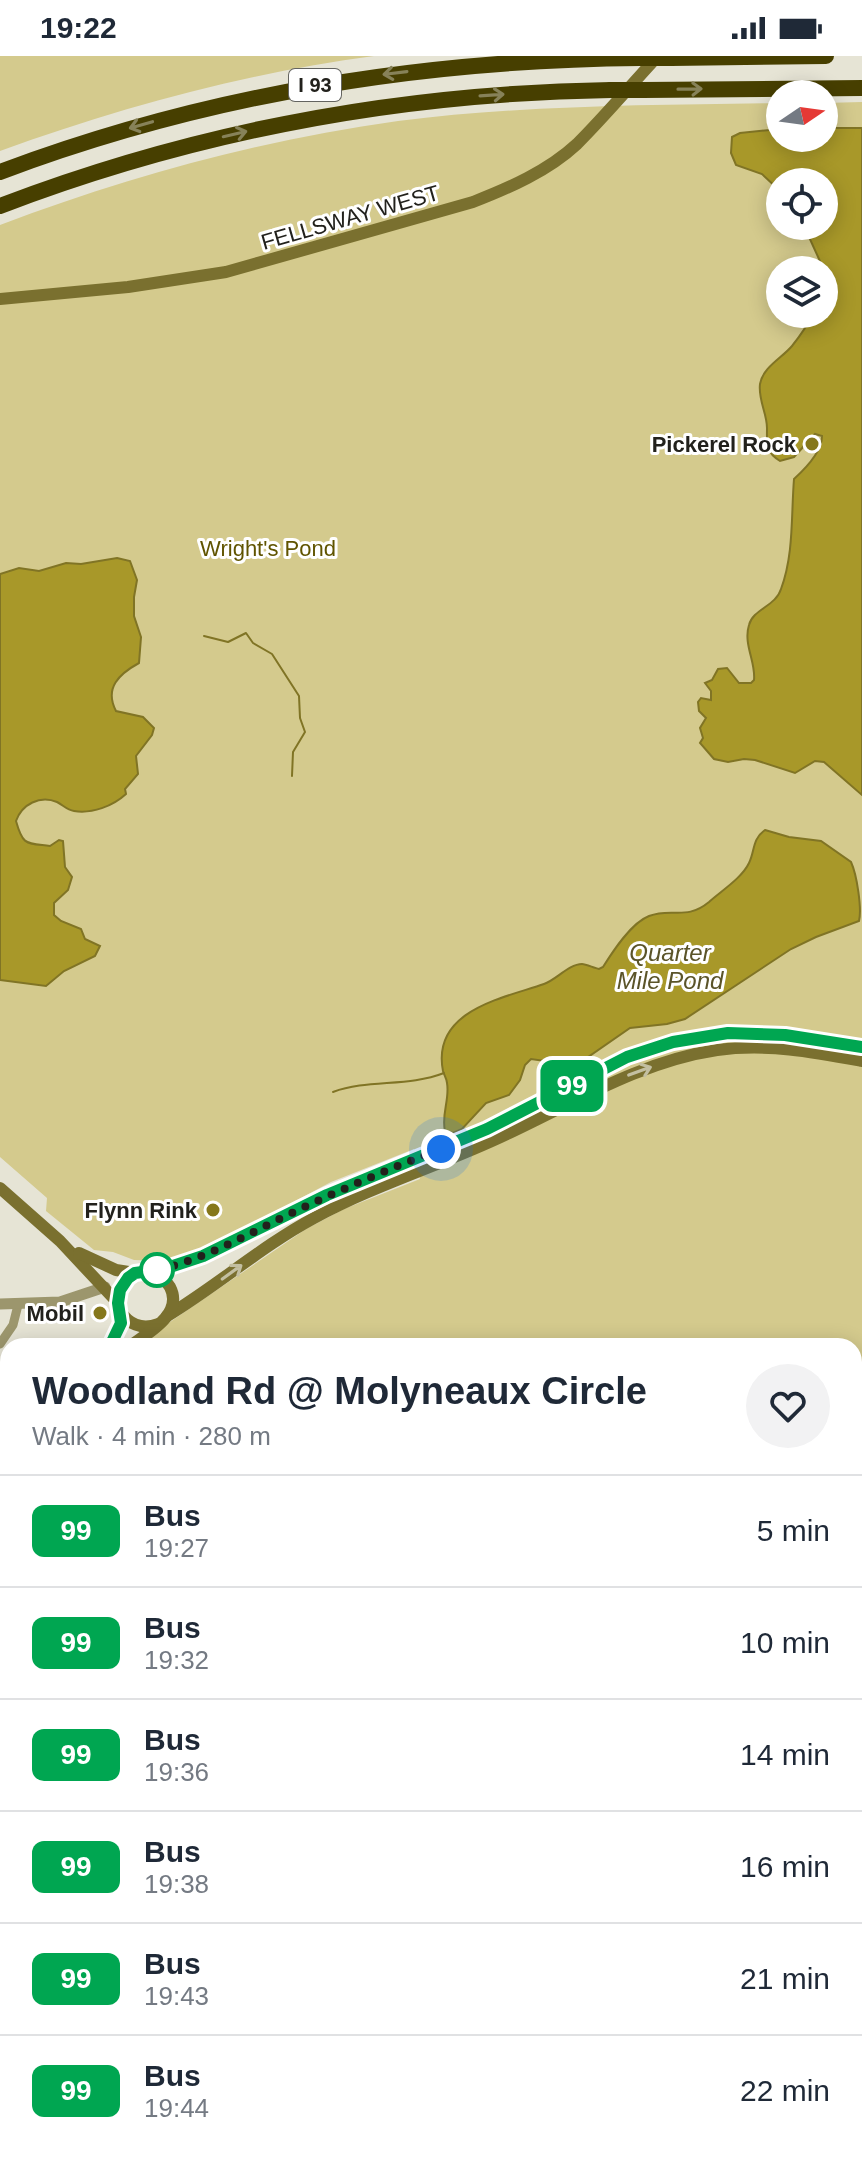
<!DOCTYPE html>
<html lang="en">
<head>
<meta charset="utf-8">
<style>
  :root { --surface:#fff; --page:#f2f2f3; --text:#1f2937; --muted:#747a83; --line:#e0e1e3 }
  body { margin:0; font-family:Helvetica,sans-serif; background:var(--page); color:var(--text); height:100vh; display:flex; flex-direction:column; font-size:30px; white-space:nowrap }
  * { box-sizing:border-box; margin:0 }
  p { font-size:26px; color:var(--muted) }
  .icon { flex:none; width:44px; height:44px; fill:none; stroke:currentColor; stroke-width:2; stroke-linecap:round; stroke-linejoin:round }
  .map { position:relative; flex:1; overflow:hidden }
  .details { position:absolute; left:0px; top:1282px; width:862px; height:824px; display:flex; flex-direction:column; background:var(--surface); border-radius:24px 24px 0 0; box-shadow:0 4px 20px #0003 }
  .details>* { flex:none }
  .badge { padding:0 16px; border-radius:12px; font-size:28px; line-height:52px }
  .needle { width:52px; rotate:77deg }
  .controls { position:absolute; left:766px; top:24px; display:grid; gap:16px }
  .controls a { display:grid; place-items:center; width:72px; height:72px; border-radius:50%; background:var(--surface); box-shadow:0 4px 20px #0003; font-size:40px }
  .you { position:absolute; width:40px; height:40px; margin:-20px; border:6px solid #fff; border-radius:50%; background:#1a73e8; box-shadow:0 0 0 12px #1a73e833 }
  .map>.badge { position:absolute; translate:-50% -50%; box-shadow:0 0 0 4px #fff }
  .round { display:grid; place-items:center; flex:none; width:84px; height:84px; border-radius:42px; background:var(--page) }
  .overview { display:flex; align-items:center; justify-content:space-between; height:136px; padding:0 32px }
  h1 { font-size:38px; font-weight:800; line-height:60px }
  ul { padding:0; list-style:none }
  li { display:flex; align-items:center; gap:24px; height:112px; padding:0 32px; border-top:2px solid var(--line) }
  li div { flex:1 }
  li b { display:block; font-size:30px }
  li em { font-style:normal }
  li .badge { min-width:88px; font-weight:700; text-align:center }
  .status { display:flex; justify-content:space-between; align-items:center; height:56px; padding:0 40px; background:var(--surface); direction:ltr }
  .status svg { height:22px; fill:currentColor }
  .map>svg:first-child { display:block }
</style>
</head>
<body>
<div class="status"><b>19:22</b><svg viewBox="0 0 49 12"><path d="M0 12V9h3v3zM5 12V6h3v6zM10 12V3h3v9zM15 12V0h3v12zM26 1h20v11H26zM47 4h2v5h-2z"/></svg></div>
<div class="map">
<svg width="862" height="2106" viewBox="0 0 862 2106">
  <rect width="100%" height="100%" fill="#e6e4d5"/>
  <g fill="#d4ca8d" fill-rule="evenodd">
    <path d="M0,0H374C246,17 121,51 0,95Z"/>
    <path d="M862,46V2106H0V2095L8,2064V2098H854V1290H135L306,1173L344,1153L420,1123L414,1093L331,1126L213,1189L162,1205L134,1204L113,1196L94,1194L46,1155L47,1142L0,1101V169C129,120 261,84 398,65C523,49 654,49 780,47V82H824V47ZM780,126H824V170H780ZM780,214H824V258H780Z"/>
    <polygon points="8,1460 8,1657 0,1637 0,1472"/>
  </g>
  <g fill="#a89829" stroke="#807425" stroke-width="2">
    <path d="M824,72H862V739L824,706L815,705L795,717L755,704L744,703L728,706L714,703L700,687L703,682L700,672L706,662L699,655L698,646L701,642L711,644V635L705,627L712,624L718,613L727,612L739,627H751L754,624C756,606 743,588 749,569C753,553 776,550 781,533C794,498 791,460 794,423C805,413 822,396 822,380L815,378L794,401L780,405C765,396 767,387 767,372C767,357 758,344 760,328C763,311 782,302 792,290C800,280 807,270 813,258H824V214L804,170H824V126H780V135L762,118L736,109L731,97L732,81L740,77L780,73V82H824Z"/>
    <path d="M117,502L130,505L137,524L134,541V560L141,581L139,607C119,618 104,632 116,655L143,661L154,672L152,679L136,700L138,718L125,733L126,738C113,750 92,758 74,755C67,754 63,749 57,746C40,739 22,748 16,765C23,790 26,787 50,790L59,784L63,785L65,811L72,821L68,834L54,847V859L61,865L81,873L85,883L100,890L95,900L64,915L46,930L0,924V518L19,512L39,515L66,507L81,508Z"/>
    <path d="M765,774L789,781L821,785L851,806C857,819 862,853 859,865L816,881L791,893L685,963L667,968L630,972L588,1001L574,1006L559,1007L531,1003L525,1009L520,1024L509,1039L486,1047L462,1073L453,1077L445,1075C441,1059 450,1043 447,1027C447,1023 444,1019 443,1015C431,954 504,942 544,928C556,924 569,908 582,908C586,908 594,912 599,913L603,911C613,895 631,867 649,860C672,851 686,865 709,846C721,835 742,822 749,807C755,795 752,783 765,774Z"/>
    <polygon points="854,1422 862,1429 862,1462 854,1480"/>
    <polygon points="854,1819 862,1820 862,2106 821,2106 827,2098 854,2098"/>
  </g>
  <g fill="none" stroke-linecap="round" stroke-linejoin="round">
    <g stroke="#807425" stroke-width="2">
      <polyline points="204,580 228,586 246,577 253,587 272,598 299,640 300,662 305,676 293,696 292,720"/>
      <path d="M333,1036C368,1023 408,1031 444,1017"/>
    </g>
    <g stroke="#9c966d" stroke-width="9">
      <polyline points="0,1288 13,1269 18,1249"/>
      <polyline points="0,1418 8,1424"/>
      <polyline points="0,1655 8,1673"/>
      <polyline points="0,1907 8,1911"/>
      <polyline points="0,2078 8,2050"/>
    </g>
    <polyline stroke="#9c966d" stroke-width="11" points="0,1248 60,1246 105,1231"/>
    <g stroke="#7a702f" stroke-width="12">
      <path d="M0,243L128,231L226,216L473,146C509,132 548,115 577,88C605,60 631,29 658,0"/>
      <polyline points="0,1132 60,1185 118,1247"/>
      <polyline points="79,1197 116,1214 135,1217"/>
      <path d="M167,1260C218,1229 262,1190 314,1162C376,1128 445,1108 509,1077C577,1045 642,1005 717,994C767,987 814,996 862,1005"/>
      <path d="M158,1268C125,1281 102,1239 131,1220C141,1214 155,1215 167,1212C219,1200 268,1168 316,1145C372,1118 432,1099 489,1072C572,1034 647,977 742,976C782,976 822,985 862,991"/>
      <polyline points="109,1290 121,1269 120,1255"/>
      <path d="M130,1290C148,1277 184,1258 170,1231C165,1223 158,1218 149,1217"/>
      <polyline points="0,1456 8,1445"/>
    </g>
    <g stroke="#473f00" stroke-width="16">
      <polyline points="671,2 826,0"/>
      <polyline points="643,34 862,32"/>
      <path d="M0,116C207,38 420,4 640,2"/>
      <path d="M0,150C196,75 401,37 611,34"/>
    </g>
    <g stroke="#473f00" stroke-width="16">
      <polyline points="640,2 671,2"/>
      <polyline points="611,34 643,34"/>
    </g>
  </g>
  <defs><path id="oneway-shaft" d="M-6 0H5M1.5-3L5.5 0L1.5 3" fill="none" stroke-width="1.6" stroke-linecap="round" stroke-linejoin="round" transform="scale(2)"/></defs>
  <g stroke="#878259">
    <use href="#oneway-shaft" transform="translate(395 17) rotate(173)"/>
    <use href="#oneway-shaft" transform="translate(690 33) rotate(-1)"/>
    <use href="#oneway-shaft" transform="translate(492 39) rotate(-4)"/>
    <use href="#oneway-shaft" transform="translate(141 69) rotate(164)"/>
    <use href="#oneway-shaft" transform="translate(235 78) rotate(-13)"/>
  </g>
  <g stroke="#c3bfa1">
    <use href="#oneway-shaft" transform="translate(640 1015) rotate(-20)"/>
    <use href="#oneway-shaft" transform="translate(232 1216) rotate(-36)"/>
  </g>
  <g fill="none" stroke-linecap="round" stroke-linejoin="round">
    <defs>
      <polyline id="line" points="110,1290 121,1267 118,1247 120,1234 128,1222 135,1217 164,1213 203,1200 327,1139 487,1073 627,1001 673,986 728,977 785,979 862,991"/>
    </defs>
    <use href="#line" stroke="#fff" stroke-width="18"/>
    <use href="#line" stroke="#00a651" stroke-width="12"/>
    <path stroke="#22211c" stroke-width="8" stroke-dasharray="0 14.4" d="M157,1214L156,1218L146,1216C200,1207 245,1179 294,1156C342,1133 391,1112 441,1093"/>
  </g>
  <g fill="#85771b" stroke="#fff" stroke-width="3">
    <circle cx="812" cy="388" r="8"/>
    <circle cx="213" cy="1154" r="8"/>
    <circle cx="100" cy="1257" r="8"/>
  </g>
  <circle fill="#fff" stroke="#00a651" stroke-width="4" cx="157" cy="1214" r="16"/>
  <g text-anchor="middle" stroke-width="6" stroke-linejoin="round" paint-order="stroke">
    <rect fill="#fff" stroke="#646460" stroke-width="2" x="289" y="13" width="52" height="32" rx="6"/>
    <g font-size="20" font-weight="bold" fill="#22211c">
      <text x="315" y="36">I 93</text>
    </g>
    <g font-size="22" fill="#22211c" stroke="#fff">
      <text transform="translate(350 161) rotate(-16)" y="8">FELLSWAY WEST</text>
    </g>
    <g font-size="22" font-weight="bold" fill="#22211c" stroke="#fff" text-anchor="end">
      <text x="796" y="396">Pickerel Rock</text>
      <text x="197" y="1162">Flynn Rink</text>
      <text x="84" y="1265">Mobil</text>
    </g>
    <g font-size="22" fill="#605400" stroke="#fff">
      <text x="268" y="500">Wright's Pond</text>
    </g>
    <g font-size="24" font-style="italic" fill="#5b5429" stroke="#fff">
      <text x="670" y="905">Quarter<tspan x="670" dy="28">Mile Pond</tspan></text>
    </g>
  </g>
</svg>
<div class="controls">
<a><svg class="needle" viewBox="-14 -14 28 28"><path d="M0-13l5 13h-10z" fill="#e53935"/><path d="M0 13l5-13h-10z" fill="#747a83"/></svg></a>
<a><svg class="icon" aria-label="locate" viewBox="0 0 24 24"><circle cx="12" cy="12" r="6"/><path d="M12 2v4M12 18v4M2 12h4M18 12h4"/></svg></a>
<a><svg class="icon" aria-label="layers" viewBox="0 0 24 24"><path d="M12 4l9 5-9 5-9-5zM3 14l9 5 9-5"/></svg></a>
</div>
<div class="you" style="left:441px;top:1093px"></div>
<b class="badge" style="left:572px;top:1030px;background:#00a651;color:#fff">99</b>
<section class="details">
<div class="overview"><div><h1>Woodland Rd @ Molyneaux Circle</h1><p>Walk · 4 min · 280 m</p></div><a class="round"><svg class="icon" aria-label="heart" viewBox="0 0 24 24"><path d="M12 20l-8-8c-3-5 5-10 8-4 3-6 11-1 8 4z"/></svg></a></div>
<ul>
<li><span class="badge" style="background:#00a651;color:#fff">99</span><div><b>Bus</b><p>19:27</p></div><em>5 min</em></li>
<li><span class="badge" style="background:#00a651;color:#fff">99</span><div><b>Bus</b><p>19:32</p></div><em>10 min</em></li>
<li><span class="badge" style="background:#00a651;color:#fff">99</span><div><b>Bus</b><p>19:36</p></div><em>14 min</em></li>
<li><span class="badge" style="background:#00a651;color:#fff">99</span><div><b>Bus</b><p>19:38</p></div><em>16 min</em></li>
<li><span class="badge" style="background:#00a651;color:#fff">99</span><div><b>Bus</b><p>19:43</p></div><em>21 min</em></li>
<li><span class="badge" style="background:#00a651;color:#fff">99</span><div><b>Bus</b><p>19:44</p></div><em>22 min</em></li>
</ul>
</section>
</div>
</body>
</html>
